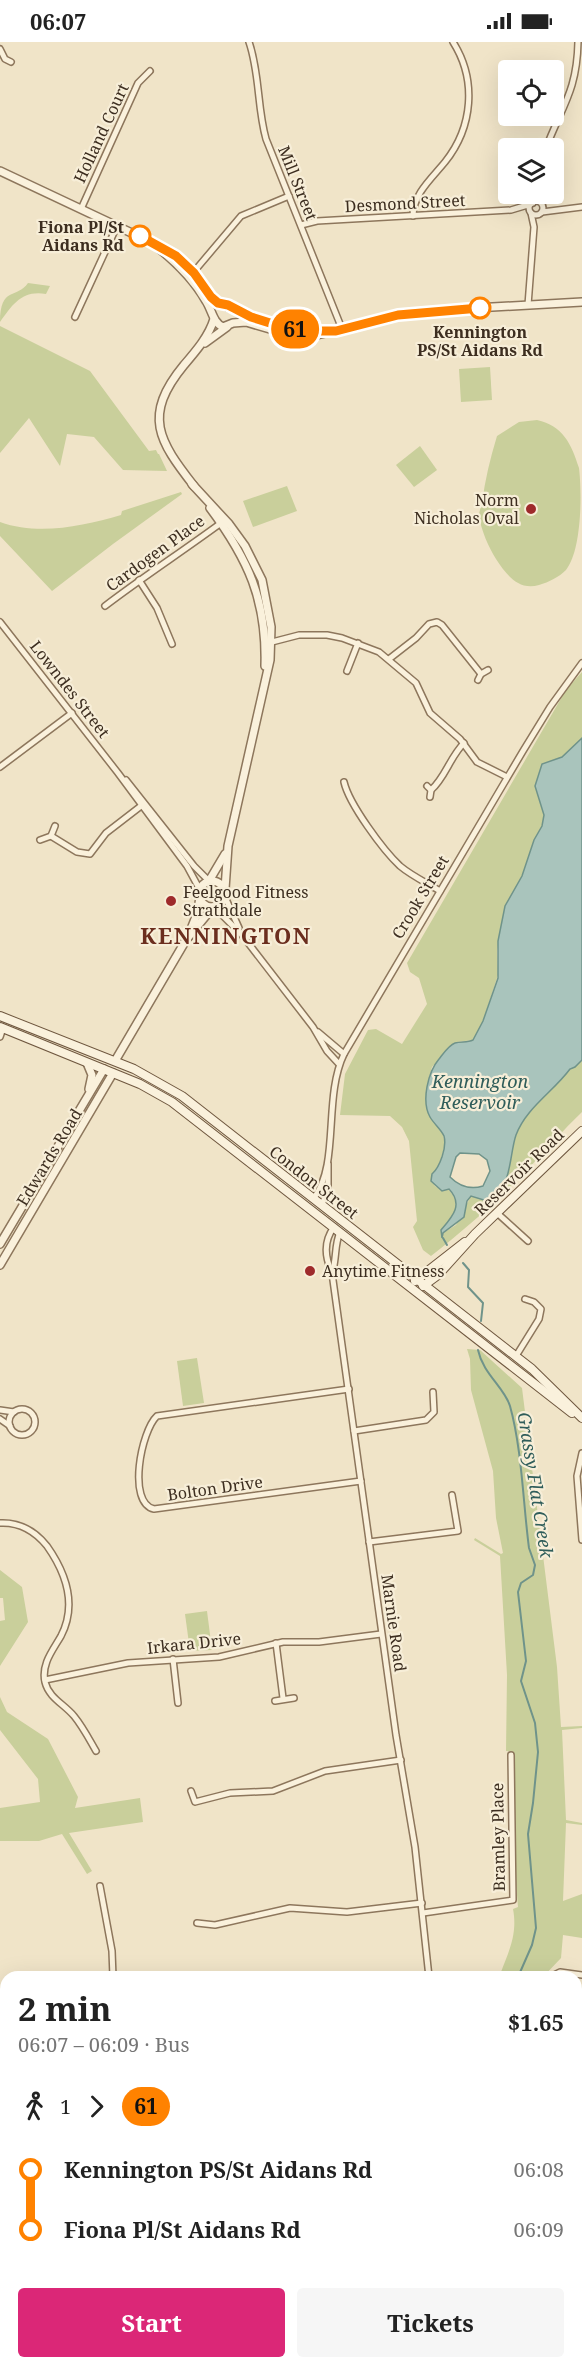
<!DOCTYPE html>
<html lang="en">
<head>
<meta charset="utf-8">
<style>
  :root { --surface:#fff; --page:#f6f6f6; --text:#222; --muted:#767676; --accent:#db2777 }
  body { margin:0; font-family:"Noto Serif",serif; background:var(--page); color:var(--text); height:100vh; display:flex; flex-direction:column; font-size:22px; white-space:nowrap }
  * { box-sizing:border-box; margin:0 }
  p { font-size:20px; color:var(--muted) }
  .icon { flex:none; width:33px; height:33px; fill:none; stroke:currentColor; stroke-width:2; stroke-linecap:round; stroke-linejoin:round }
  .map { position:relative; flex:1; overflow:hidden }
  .drawer { position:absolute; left:0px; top:1929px; width:582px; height:398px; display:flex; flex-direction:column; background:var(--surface); border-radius:18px 18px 0 0; box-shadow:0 6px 24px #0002 }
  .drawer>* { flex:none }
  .badge { padding:0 12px; border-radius:20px; font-size:21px; line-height:39px }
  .buttons { position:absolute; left:498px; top:18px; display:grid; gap:12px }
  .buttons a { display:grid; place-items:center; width:66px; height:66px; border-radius:6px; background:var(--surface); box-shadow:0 6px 24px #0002; font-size:30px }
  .map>.badge { position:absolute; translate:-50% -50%; box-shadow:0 0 0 3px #fff }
  .legs { display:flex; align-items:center; gap:9px; height:66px; padding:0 18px; font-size:20px }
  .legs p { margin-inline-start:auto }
  .overview { display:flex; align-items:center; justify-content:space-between; height:102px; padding:0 18px }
  h1 { font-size:33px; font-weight:700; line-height:45px }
  .cta { display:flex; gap:12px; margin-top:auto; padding:12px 18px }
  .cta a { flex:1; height:69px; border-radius:6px; background:var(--accent); color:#fff; font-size:24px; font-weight:700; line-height:69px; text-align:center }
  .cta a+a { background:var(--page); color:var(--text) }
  ul { padding:0 18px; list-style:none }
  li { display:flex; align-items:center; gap:21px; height:60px; font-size:22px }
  li i { display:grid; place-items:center; width:9px; height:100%; margin:0 8px; background:currentColor }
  li i::after { content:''; width:15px; height:15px; margin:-8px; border:4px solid; border-radius:50%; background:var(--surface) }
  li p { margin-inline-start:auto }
  li:first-child i { background:linear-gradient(#0000 50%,currentColor 0) }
  li:last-child i { background:linear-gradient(currentColor 50%,#0000 0) }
  .status { display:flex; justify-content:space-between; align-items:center; height:42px; padding:0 30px; background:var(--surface); direction:ltr }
  .status svg { height:16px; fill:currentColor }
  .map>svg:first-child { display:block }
</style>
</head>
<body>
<div class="status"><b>06:07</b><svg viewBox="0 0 49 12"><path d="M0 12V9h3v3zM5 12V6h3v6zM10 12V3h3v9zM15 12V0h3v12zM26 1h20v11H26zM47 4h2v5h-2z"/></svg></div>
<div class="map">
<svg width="582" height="2326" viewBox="0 0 582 2326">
  <rect width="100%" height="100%" fill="#f0e4c8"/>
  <g fill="#c9cf9b">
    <path d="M28,241L50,244L46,252C22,248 13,262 0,280C0,244 17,257 28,241Z"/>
    <polygon points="0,284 90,329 149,409 156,408 158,412 159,412 167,429 123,428 94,395 67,392 60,424 29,376 0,411"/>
    <polygon points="490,325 492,358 461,360 459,327"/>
    <path d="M537,378C563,384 571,401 579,426C582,450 582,508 566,528C559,535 549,540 539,543C518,549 506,532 496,517C489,506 481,488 479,474C479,470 481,465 482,461C485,438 490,417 497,394L519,380Z"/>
    <polygon points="420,404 437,428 414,445 396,423"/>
    <polygon points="287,444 297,469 253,485 243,459"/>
    <path d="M181,450L182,452L113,502L52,549L0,494V480C39,494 83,484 121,473L122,469Z"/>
    <path d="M582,630V696L562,715L542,722L535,744L544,773L542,784L534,798L522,834L505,864L497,909L498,933L483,979L473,998L457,1000L432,1025L429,1036L427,1063L429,1073L443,1092L445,1103L438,1126L432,1132L431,1137L435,1144L442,1149L448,1147C464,1164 452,1175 441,1188L443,1195V1191L456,1183L471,1154L487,1159C512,1151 509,1113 516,1093C526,1066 553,1049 570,1027L575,1025L582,1018V1070C563,1088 546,1108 528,1127C498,1159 465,1187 431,1214L423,1208L413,1185L417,1179L409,1099L402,1085L390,1074L340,1073L345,1032L368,988L376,987L402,1002L427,962L419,936L410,930L407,921L566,648Z"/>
    <path d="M467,1307L480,1308L522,1346L557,1625L561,1685L582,1684V1686L562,1688L566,1778L582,1781V1783L566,1781L563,1859L582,1852V1896L563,1893L561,1916L543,1935H499C508,1911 518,1893 513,1867L518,1865L514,1817V1710L506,1709L507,1633L500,1514L474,1498L475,1496L501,1512L503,1511L496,1476L493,1429L471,1348L470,1317Z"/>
    <polygon points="197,1316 204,1361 183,1364 177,1319"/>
    <polygon points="0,1528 22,1545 28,1580 0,1624 0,1579 5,1578 3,1556 0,1556"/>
    <polygon points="207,1569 212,1608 190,1609 185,1572"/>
    <polygon points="0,1655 7,1670 48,1697 78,1755 75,1766 140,1756 143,1780 69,1791 92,1829 87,1832 62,1792 39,1799 0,1799 0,1766 40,1760 38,1737 0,1688"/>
    <polygon points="6,2196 6,2320 63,2321 64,2326 0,2326 0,2203"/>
    <path d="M94,2321H151C137,2326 108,2326 94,2321Z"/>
    <polygon points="300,2321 300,2320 368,2321 353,2326 301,2326"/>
  </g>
  <path fill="#a9c4bc" stroke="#6f938a" stroke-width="1.5" fill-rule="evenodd" d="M582,696V1018L575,1025L570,1027C553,1050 526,1066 516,1093C509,1113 512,1151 487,1159L471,1154L467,1159L464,1175L443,1191L442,1196L441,1188C452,1175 464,1163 449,1147L442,1149L431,1139L432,1132C440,1125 447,1105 444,1094C441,1087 434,1082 430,1075C421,1059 428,1030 439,1017C443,1012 449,1003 455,1001C461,999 467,1001 473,998L483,979L498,936V899L505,864L522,834L534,798L542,784L544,773L535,744L542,722L562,715ZM460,1111L479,1112L487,1118L490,1129L483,1144C470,1148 459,1144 450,1135L456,1115Z"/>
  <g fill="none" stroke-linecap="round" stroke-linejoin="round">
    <g stroke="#6f938a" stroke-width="2">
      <polyline points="443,1196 447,1203"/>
      <polyline points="463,1221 469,1228 468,1245 483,1261 481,1279"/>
      <path d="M478,1308C483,1332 504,1345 510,1364C522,1407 523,1461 529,1506L535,1523L533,1533L521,1541L518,1550L526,1619L521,1639L535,1681L538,1710L533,1761L528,1792L536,1886L532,1903L518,1935"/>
      <polyline points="0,2218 6,2209"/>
      <polyline points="112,2320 125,2324 138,2320"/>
      <polyline points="53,2326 54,2320"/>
    </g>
    <defs>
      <g id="minor">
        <path d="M249,0C260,32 257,65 266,97L342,287"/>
        <polyline points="0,7 5,17 11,20"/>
        <path d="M546,106C562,64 577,49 578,0"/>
        <circle cx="536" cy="166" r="7"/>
        <polyline points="533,161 535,152"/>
        <polyline points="81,167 138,41 150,29"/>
        <polyline points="542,170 582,165"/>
        <path d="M413,174C413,152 432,136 445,120C473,85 477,38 453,0"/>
        <polyline points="301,183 317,179 511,168 531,162"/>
        <polyline points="192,232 241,174 289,154"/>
        <polyline points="528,263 534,185 531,171"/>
        <polyline points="75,275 117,184"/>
        <polyline points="139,538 157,566 172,602"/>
        <path d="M105,564C143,535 183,509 221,481"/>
        <polyline points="0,580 118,731 187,824 200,848"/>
        <polyline points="272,600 299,593 327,593 342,596 379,610 416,641 430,671 460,697 477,720 507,735"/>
        <polyline points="389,617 416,596 429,582 437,580 442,583 481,632"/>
        <polyline points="347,629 358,601"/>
        <polyline points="478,638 481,632 488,628"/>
        <polyline points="0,725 72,671"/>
        <polyline points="126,738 194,824 209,839"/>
        <path d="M344,740C349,762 383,808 400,824C412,834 427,841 440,849"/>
        <polyline points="427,744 431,748 430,755"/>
        <path d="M431,748C445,736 450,715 464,701"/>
        <polyline points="51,794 77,810 90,812 106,791 141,764"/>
        <polyline points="40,798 51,794 55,784"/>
        <polyline points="225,855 239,886"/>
        <polyline points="214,865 242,893 313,985 327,1009 339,1022"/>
        <polyline points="318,990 344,1012"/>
        <polyline points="0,995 3,986"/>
        <path d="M314,1156C340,1121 323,1056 344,1012L523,709L550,665L582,621"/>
        <polyline points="322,1163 328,1146 328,1122"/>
        <polyline points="497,1171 528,1199"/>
        <path d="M334,1185C323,1200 325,1215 332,1231L396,1693L415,1805L429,1935"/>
        <path d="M332,1231C337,1217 334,1204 340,1190"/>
        <polyline points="516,1314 539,1277 541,1267 534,1260 525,1257"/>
        <path d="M349,1347L157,1374C141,1389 127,1461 154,1467L361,1439"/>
        <circle cx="22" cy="1380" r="13"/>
        <polyline points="0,1368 14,1370"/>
        <polyline points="0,1377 10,1384"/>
        <polyline points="354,1389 426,1378 434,1370 433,1350"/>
        <polyline points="582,1411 577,1434 582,1498"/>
        <path d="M0,1481C20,1480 35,1489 47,1504C66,1531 77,1563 61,1594C53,1608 41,1622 45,1640C49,1656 64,1662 74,1674C83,1685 89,1697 96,1709"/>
        <polyline points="369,1500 458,1489 452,1453"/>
        <polyline points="276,1601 283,1656"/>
        <polyline points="173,1617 178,1661"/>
        <polyline points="45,1638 128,1621 219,1615 283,1600 319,1600 381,1592"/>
        <polyline points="275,1659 294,1656"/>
        <polyline points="191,1749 195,1760 230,1751 273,1749 325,1729 401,1718"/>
        <polyline points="100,1844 112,1909 113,1935"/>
        <polyline points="423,1871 513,1858 511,1713"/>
        <polyline points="197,1881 215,1883 290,1866 347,1870 422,1861"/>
        <polyline points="550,1935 560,1930 582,1933"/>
        <polyline points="0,2007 6,2005"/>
        <polyline points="576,2073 582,2071"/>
        <polyline points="0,2130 6,2129"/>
        <polyline points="576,2228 582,2247"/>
        <polyline points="576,2285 582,2286"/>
        <polyline points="484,2320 484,2326"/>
      </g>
      <g id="tertiary">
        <polyline points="0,129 155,202"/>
        <path d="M152,201C173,217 193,236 206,259C212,268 213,281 223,285L233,281L246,280L287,292L317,293L398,274L457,267L582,260"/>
        <polyline points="175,214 194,231 211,255 218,261 277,284 320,289"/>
        <polyline points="205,301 227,285"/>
        <polyline points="192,442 229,482 245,504 262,538 271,585 270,618 228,804 225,847"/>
        <path d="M194,444C159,399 142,374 184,323C196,309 209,294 214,277"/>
        <path d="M210,466C248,517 267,558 265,624"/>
        <circle cx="212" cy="852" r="13"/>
        <polyline points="209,839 225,812"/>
        <polyline points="191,887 197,872 200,856"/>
        <polyline points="115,1019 186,898 213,865"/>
        <polyline points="87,1021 92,1033 89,1047"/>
        <polyline points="0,1202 104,1027"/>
        <polyline points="0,1223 113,1031"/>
      </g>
      <g id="secondary">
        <polyline points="0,974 134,1027 182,1054 532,1327 582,1376"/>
        <polyline points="0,985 140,1042 172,1060 572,1371"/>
        <polyline points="415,1239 465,1200"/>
        <polyline points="423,1244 438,1233 475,1192 582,1089"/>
      </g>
    </defs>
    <use href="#minor" stroke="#8d765c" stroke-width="8"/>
    <use href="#tertiary" stroke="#8d765c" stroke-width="10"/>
    <use href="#secondary" stroke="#6f573f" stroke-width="10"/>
    <use href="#minor" stroke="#faf1dc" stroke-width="5"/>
    <use href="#tertiary" stroke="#faf1dc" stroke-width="7"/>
    <use href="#secondary" stroke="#faf1dc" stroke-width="8"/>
  </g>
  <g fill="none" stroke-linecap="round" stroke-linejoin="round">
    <defs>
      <polyline id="line-1" points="140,194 176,214 194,231 211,255 218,261 228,263 251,275 286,286 315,289 336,289 398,273 480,266"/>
    </defs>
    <use href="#line-1" stroke="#fff" stroke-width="14"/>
    <use href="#line-1" stroke="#ff8200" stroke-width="9"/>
  </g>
  <g fill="#fff" stroke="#ff8200" stroke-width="3">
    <circle cx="140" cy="194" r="10"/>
    <circle cx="480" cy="266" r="10"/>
  </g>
  <g fill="#9e2a2b" stroke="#f7eed8" stroke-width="2">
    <circle cx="531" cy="467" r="6"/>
    <circle cx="171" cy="859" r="6"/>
    <circle cx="310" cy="1229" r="6"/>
  </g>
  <g text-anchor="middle" stroke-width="4.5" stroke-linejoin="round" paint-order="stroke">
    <g font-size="16" fill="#3d2e20" stroke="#f7eed8">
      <text transform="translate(101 91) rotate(-65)" y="6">Holland Court</text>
      <text transform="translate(298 141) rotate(68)" y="6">Mill Street</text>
      <text transform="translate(405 161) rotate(-3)" y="6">Desmond Street</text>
      <text transform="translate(155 511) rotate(-36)" y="6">Cardogen Place</text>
      <text transform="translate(70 647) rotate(52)" y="6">Lowndes Street</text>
      <text transform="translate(420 855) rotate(-59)" y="6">Crook Street</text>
      <text transform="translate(49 1115) rotate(-59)" y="6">Edwards Road</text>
      <text transform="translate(519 1130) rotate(-44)" y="6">Reservoir Road</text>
      <text transform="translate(314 1140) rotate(38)" y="6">Condon Street</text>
      <text transform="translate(215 1446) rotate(-8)" y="6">Bolton Drive</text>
      <text transform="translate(394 1581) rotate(82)" y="6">Marnie Road</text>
      <text transform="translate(194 1601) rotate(-6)" y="6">Irkara Drive</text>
      <text transform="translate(498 1795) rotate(-91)" y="6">Bramley Place</text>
    </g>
    <g font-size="16" font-weight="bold" fill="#3d2e20" stroke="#f7eed8" text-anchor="end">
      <text x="124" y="191">Fiona Pl/St<tspan x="124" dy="18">Aidans Rd</tspan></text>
      <text x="480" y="296" text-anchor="middle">Kennington<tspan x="480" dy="18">PS/St Aidans Rd</tspan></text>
    </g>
    <g font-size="16" fill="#3d2e20" stroke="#f7eed8" text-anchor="start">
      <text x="519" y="464" text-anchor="end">Norm<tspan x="519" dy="18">Nicholas Oval</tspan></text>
      <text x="183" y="856">Feelgood Fitness<tspan x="183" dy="18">Strathdale</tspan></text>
      <text x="322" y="1235">Anytime Fitness</text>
    </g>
    <g font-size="18" font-style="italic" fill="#2f5d5a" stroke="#f7eed8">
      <text x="480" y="1046">Kennington<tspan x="480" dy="21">Reservoir</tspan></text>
      <text transform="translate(535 1443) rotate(81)" y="6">Grassy Flat Creek</text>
    </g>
    <g font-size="22" font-weight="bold" letter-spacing="1.5" fill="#6b2e1e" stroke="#f7eed8">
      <text x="226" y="902">KENNINGTON</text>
    </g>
  </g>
</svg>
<div class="buttons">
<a><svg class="icon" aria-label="locate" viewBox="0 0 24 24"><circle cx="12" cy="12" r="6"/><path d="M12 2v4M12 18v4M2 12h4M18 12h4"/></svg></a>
<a><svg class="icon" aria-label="layers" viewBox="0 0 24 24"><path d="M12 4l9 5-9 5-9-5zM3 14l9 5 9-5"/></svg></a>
</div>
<b class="badge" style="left:295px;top:287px;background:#ff8200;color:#111">61</b>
<section class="drawer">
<div class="overview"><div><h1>2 min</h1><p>06:07 – 06:09 · Bus</p></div><b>$1.65</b></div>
<div class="legs"><svg class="icon" aria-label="walk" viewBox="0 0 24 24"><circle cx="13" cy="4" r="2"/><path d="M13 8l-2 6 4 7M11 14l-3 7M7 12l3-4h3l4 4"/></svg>1<svg class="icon" aria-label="forward" viewBox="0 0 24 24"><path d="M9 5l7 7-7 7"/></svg><b class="badge" style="background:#ff8200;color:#111">61</b></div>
<ul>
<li><i style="color:#ff8200"></i><b>Kennington PS/St Aidans Rd</b><p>06:08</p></li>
<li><i style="color:#ff8200"></i><b>Fiona Pl/St Aidans Rd</b><p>06:09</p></li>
</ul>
<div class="cta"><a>Start</a><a>Tickets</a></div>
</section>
</div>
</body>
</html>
